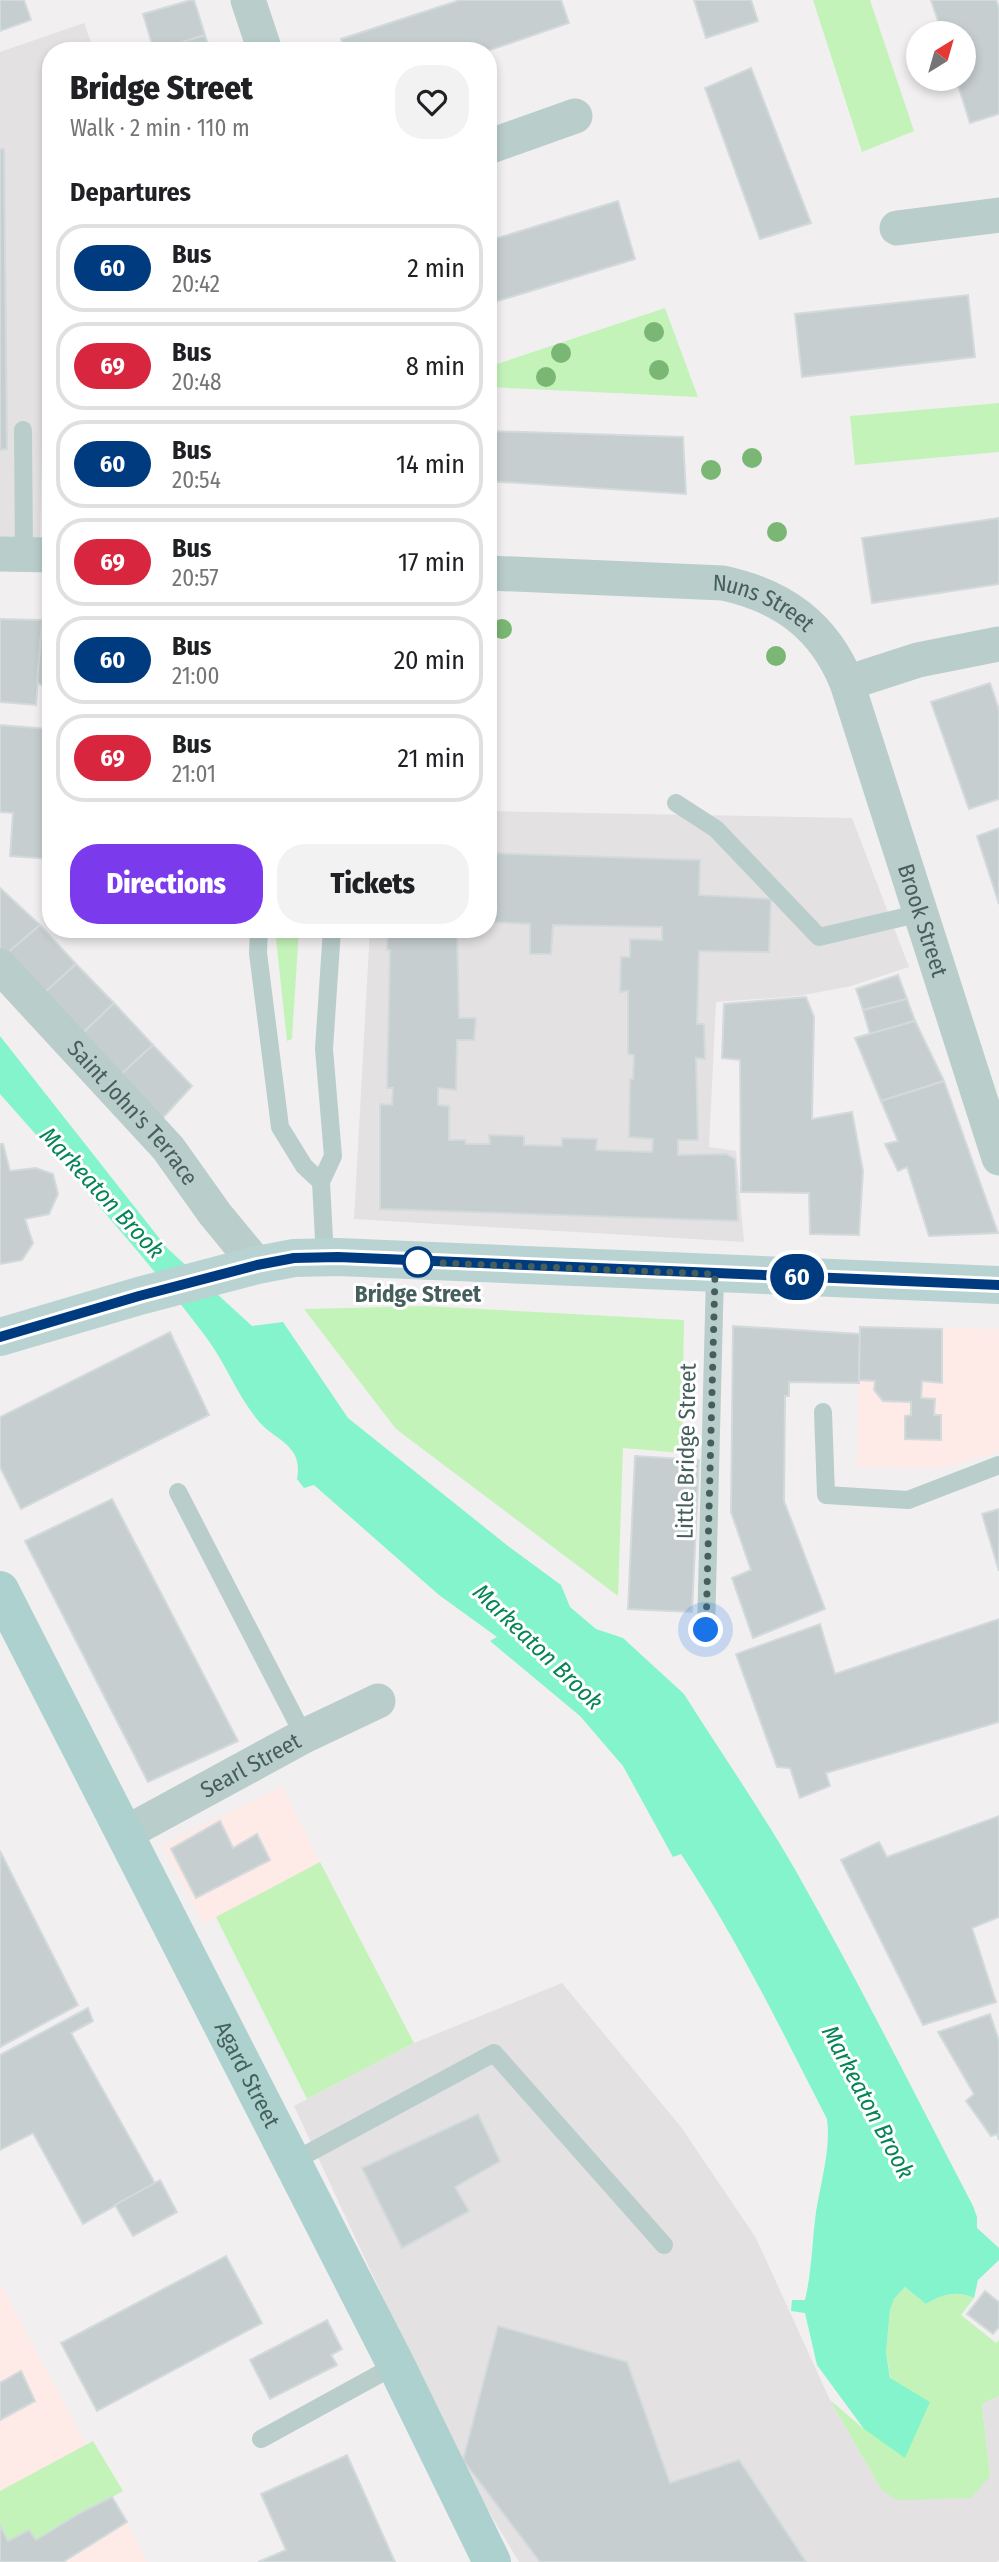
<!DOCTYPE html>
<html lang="en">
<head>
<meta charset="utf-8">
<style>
  :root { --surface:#fff; --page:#f2f2f2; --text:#202124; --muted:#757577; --line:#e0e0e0; --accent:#7c3aed }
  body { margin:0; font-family:"Fira Sans Condensed",sans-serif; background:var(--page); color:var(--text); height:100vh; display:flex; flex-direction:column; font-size:26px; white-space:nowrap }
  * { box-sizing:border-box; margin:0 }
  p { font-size:23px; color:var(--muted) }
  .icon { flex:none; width:38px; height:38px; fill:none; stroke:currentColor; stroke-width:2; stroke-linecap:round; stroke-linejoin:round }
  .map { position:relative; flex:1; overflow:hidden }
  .sheet { position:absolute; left:42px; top:42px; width:455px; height:896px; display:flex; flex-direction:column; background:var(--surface); border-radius:28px; box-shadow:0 4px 10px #0003 }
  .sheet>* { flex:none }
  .badge { padding:0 14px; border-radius:23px; font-size:24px; line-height:46px }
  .needle { width:46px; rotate:37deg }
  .fabs { position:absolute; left:906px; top:21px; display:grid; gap:14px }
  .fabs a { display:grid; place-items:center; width:70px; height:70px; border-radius:50%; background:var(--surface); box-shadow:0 4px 10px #0003; font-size:35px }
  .you { position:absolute; width:35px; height:35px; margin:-18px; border:5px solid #fff; border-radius:50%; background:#1a73e8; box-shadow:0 0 0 10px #1a73e833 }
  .map>.badge { position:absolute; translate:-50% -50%; box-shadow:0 0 0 4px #fff }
  h2 { padding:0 28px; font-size:26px; line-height:63px }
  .round { display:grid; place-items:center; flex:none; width:74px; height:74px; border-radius:28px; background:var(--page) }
  .headline { display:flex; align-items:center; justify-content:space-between; height:119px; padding:0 28px }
  h1 { font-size:33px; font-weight:800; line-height:52px }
  .cta { display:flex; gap:14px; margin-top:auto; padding:14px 28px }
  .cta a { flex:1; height:80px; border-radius:28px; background:var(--accent); color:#fff; font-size:28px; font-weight:800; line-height:80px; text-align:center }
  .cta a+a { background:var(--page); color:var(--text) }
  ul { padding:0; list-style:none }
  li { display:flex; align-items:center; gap:21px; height:88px; margin:0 14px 10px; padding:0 14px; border:4px solid var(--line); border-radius:28px }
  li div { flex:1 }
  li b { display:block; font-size:26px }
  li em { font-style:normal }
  li .badge { min-width:77px; font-weight:700; text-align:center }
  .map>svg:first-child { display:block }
</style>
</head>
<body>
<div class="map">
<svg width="999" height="2562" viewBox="0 0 999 2562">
  <rect width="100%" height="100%" fill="#f2eff1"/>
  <g fill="#feeae7">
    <polygon points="860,1327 999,1329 999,1452 941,1468 857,1467"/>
    <polygon points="282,1787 320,1862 204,1924 162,1845"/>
    <polygon points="0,2283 148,2562 0,2562"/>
  </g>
  <g fill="#e3e1e2">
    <polygon points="84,23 94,51 51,51 51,401 43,401 40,543 0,544 0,52"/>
    <polygon points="488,811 852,818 909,967 851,986 799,996 716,1002 709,1147 736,1151 744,1242 354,1219 370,929 488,929"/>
    <polygon points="562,1983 681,2127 756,2238 830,2400 881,2489 990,2476 982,2404 999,2396 999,2560 996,2562 519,2562 461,2465 294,2106 414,2043"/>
  </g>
  <g fill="#c4f3ba">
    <polygon points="813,0 870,0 914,131 862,152"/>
    <polygon points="665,308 698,397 488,387 488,367"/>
    <polygon points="999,403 999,452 855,465 850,416"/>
    <polygon points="277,929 299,929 292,1039 287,1041 276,939"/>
    <polygon points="425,1306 684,1320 682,1453 623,1448 618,1596 396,1429 304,1309"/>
    <polygon points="320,1862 414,2043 307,2099 216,1917"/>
    <path d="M905,2287L926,2304C942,2294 957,2290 974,2298L961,2315L996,2343L999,2340V2396L982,2404L990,2476L971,2498L897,2500L881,2489L830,2400L864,2429L905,2457L886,2353L890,2310L894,2299Z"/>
    <polygon points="93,2441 123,2491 36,2540 8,2541 0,2525 0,2491"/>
  </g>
  <path fill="#83f4cb" d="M0,1036L167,1248L252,1326L283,1322L348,1418L508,1546L561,1585L570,1607L596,1629L623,1638L684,1694C722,1754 762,1812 797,1873C859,1982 915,2095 973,2206L977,2217V2228L999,2248V2260L978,2280L974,2298C957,2290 942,2294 926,2304L905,2287L894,2299L890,2310L886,2353L890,2378L930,2402L905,2458L864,2429L817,2365L805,2313L791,2311L792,2300H805C812,2271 812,2241 816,2212C821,2181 831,2149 827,2119C781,2029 737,1939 681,1854L673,1857L623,1766L580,1716L490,1641L497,1637L439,1595L314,1485L304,1488L297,1479C304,1443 273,1441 256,1418C236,1393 225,1362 206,1337C142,1252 70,1173 0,1094Z"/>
  <g fill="#c6cecf" stroke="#d3dadb" stroke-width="2">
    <polygon points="0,0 24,0 31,20 0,31"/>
    <polygon points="191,0 194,0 205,35 154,51 143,14"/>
    <polygon points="460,0 561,0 569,23 487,51 345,51 341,39"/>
    <polygon points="694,0 751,0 758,21 706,38"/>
    <polygon points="931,0 996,0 999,8 999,114 970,123 956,79 964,79 964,33 942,33"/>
    <polygon points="205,35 210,51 155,51"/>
    <polygon points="751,68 811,223 760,239 705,88"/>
    <polygon points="0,149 4,149 7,449 0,450"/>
    <polygon points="618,201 635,259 488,304 488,241"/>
    <polygon points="968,295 975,357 802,377 795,314"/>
    <polygon points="488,431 683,437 686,494 488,481"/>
    <polygon points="999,518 999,584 872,603 862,538"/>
    <polygon points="0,619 42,620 36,705 0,702"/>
    <polygon points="41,636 51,636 51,859 10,856 13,813 0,812 0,725 49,729 48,690 37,682"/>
    <polygon points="990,683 999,710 999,799 969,809 931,702"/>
    <polygon points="999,828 999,904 977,836"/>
    <polygon points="488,853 700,860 699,895 771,899 769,952 699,951 697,1024 704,1024 705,1059 696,1058 698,1140 678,1140 678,1155 726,1154 735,1159 738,1221 380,1209 380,1104 392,1105 393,1088 387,1088 390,950 387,950 388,929 457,929 459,1018 476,1018 474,1040 457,1040 456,1090 438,1088 438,1105 449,1106 449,1140 465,1140 466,1144 490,1144 489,1135 524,1136 524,1145 562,1146 562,1138 597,1139 596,1150 652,1152 653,1139 629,1137 630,1079 633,1079 634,1055 628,1054 628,991 620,992 621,957 630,957 630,939 662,940 662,927 553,925 551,954 530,954 530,924 488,922"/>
    <polygon points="0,888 40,925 5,955 0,951"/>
    <polygon points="40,925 76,964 42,995 5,955"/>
    <polygon points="76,964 114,1003 80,1036 42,995"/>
    <polygon points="898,975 907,999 863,1010 856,989"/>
    <polygon points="806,997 814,1017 812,1119 852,1112 863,1171 859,1235 810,1234 809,1193 741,1192 740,1060 722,1058 724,1004"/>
    <polygon points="907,999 915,1021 870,1034 863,1010"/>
    <polygon points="114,1003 153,1045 118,1077 80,1036"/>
    <polygon points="915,1021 944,1081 881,1101 855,1038"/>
    <polygon points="153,1045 192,1086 160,1121 118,1077"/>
    <polygon points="944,1081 998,1233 929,1236 907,1167 898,1171 885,1144 898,1141 881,1101"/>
    <polygon points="0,1144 3,1144 10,1171 36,1168 53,1174 58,1194 49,1214 25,1219 33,1243 22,1260 0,1264"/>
    <polygon points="733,1326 860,1334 859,1383 789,1382 789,1396 785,1396 784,1501 825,1609 753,1638 732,1578 751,1570 731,1512"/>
    <polygon points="860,1327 942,1329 942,1383 922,1381 921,1398 935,1399 934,1415 941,1415 941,1440 905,1439 905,1416 911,1415 911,1402 883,1401 874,1390 875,1381 859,1380"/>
    <polygon points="170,1332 209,1415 21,1509 0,1467 0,1417"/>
    <polygon points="635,1456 699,1460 692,1612 628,1609"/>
    <polygon points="112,1499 238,1741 148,1782 25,1541"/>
    <polygon points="999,1509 999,1571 982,1514"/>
    <polygon points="999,1619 999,1722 826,1773 830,1786 800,1798 790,1768 777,1767 736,1654 820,1624 835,1674"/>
    <polygon points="999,1816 999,1917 972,1928 996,2002 923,2025 841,1860 879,1842 887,1857"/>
    <polygon points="220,1821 233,1848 257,1834 270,1860 196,1898 171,1849"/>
    <polygon points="0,1851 78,2005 0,2047"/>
    <polygon points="88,2008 93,2021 71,2033 155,2183 83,2224 33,2133 0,2150 0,2055"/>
    <polygon points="990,2014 999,2041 999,2140 997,2134 991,2136 966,2101 974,2094 938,2032"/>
    <polygon points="478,2114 500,2161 455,2187 469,2211 402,2248 362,2168"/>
    <polygon points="160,2180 177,2212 133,2236 115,2205"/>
    <polygon points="226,2256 262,2323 97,2411 61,2343"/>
    <polygon points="985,2291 999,2302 999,2327 993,2334 967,2314"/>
    <polygon points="327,2320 342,2349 331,2355 337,2365 270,2399 250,2360"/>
    <polygon points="498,2326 627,2362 670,2483 739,2460 806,2562 540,2562 463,2460"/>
    <polygon points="21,2371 35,2401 0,2420 0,2383"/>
    <polygon points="347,2455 395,2562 258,2562 286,2550 261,2494"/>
    <polygon points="112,2497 127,2522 63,2562 0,2562 0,2525 8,2541 29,2530 36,2540 80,2513"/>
  </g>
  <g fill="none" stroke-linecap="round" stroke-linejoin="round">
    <g stroke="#b9cdcb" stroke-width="18">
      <polyline points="23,430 24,554"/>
      <polyline points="676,803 716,829 819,937 921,913"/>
      <polyline points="259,929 258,953 280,1127 304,1166 321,1182"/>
      <polyline points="325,1258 321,1182 333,1156 324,1049 332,929"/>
      <polyline points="823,1412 826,1495 908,1500 999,1465"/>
      <polyline points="178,1492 304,1736"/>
      <polyline points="706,1630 715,1274"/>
      <polyline points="292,2162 494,2053 664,2245"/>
      <polyline points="261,2439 396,2365"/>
    </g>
    <g stroke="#b9cdcb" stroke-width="35">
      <polyline points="248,0 265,51"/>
      <polyline points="488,147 575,116"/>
      <polyline points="897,228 999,215"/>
      <polyline points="0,554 51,555"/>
      <path id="s1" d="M488,573L723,583C783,596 824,626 847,683L999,1158"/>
      <polyline points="847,683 918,660 999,644"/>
      <path id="s2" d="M0,966L168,1148L215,1214L257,1265"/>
      <path id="s3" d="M124,1834L304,1736L378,1701"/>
    </g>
    <polyline stroke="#b9d3d2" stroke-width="38" points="0,1337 139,1296 257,1265 294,1258 338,1257 999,1285"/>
    <path stroke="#acd1ce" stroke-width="38" id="s4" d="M0,1590L396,2365L492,2562"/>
  </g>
  <g fill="#7ab674">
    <circle cx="654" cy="332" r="10"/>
    <circle cx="561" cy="353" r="10"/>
    <circle cx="659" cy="370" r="10"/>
    <circle cx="546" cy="377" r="10"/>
    <circle cx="752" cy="458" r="10"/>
    <circle cx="711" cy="470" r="10"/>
    <circle cx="777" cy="532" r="10"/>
    <circle cx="502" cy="629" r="10"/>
    <circle cx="776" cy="656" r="10"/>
  </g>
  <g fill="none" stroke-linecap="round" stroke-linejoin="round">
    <defs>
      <polyline id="line" points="0,1337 139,1296 257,1265 294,1258 338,1257 999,1285"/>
    </defs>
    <use href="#line" stroke="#fff" stroke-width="16"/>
    <use href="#line" stroke="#003b80" stroke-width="10"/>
    <polyline stroke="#455f5c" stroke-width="7" stroke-dasharray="0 12.6" points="418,1262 715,1274 706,1630"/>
  </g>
  <circle fill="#fff" stroke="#003b80" stroke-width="3.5" cx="418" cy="1262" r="14"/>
  <g text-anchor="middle" stroke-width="6" stroke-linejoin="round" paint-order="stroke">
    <g font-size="23" fill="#455f5c" stroke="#fff">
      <text dy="8" stroke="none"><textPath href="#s1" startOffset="280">Nuns Street</textPath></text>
      <text dy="8" stroke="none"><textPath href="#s1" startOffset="651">Brook Street</textPath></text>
      <text dy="8" stroke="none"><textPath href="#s2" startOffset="198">Saint John's Terrace</textPath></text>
      <text transform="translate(686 1451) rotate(-89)" y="8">Little Bridge Street</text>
      <text dy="8" stroke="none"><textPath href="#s3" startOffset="144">Searl Street</textPath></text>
      <text dy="8" stroke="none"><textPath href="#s4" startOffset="544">Agard Street</textPath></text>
    </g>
    <g font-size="23" font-weight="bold" fill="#455f5c" stroke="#fff">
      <text x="418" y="1302">Bridge Street</text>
    </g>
    <g font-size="24" font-style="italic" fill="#058557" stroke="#fff">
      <text transform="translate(102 1193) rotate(47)" y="8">Markeaton Brook</text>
      <text transform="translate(538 1647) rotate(44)" y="8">Markeaton Brook</text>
      <text transform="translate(868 2102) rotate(62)" y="8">Markeaton Brook</text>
    </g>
  </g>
</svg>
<div class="fabs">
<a><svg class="needle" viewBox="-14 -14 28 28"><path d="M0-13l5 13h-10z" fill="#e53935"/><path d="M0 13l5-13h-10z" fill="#757577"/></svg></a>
</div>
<div class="you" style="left:706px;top:1630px"></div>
<b class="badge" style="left:797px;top:1277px;background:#003b80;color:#fff">60</b>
<section class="sheet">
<div class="headline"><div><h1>Bridge Street</h1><p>Walk · 2 min · 110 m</p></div><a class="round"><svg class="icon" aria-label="heart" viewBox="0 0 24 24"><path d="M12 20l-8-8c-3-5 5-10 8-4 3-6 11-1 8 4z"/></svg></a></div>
<h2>Departures</h2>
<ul>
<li><span class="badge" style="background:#003b80;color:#fff">60</span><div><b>Bus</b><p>20:42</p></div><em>2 min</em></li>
<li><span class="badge" style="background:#d7263d;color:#fff">69</span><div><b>Bus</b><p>20:48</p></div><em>8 min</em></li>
<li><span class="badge" style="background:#003b80;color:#fff">60</span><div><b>Bus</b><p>20:54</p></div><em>14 min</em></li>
<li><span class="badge" style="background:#d7263d;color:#fff">69</span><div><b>Bus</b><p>20:57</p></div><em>17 min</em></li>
<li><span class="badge" style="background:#003b80;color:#fff">60</span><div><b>Bus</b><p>21:00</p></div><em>20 min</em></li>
<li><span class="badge" style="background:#d7263d;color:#fff">69</span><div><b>Bus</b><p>21:01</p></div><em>21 min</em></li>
</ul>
<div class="cta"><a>Directions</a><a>Tickets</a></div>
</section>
</div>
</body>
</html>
